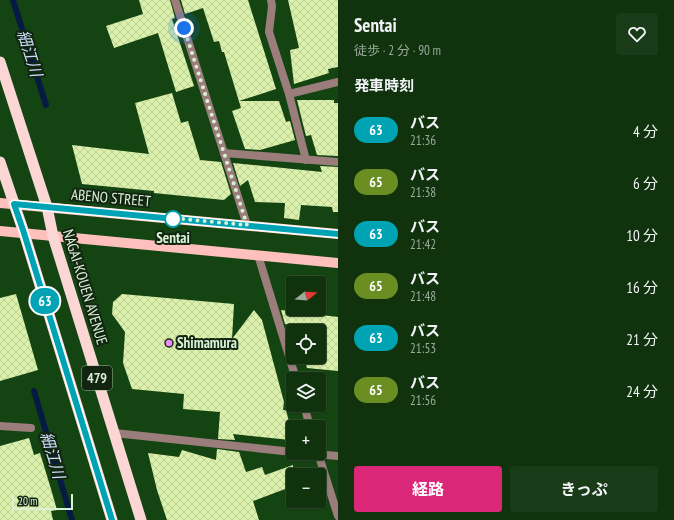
<!DOCTYPE html>
<html lang="ja">
<head>
<meta charset="utf-8">
<style>
  :root { --surface:#10330e; --page:#193b17; --text:#f1f3f6; --muted:#9caa9e; --line:#304e2e; --accent:#db2777 }
  body { margin:0; font-family:"PT Sans Narrow","Noto Sans JP",sans-serif; background:var(--page); color:var(--text); height:100vh; display:flex; flex-direction:column; font-size:15px; white-space:nowrap }
  * { box-sizing:border-box; margin:0 }
  p { font-size:13px; color:var(--muted) }
  .icon { flex:none; width:22px; height:22px; fill:none; stroke:currentColor; stroke-width:2; stroke-linecap:round; stroke-linejoin:round }
  .map { position:relative; flex:1; overflow:hidden }
  .drawer { display:flex; flex-direction:column; background:var(--surface); width:336px }
  .drawer>* { flex:none }
  .badge { padding:0 8px; border-radius:13px; font-size:14px; line-height:26px }
  .needle { width:26px; rotate:73deg }
  .controls { position:absolute; left:286px; top:276px; display:grid; gap:8px }
  .controls a { display:grid; place-items:center; width:40px; height:40px; border-radius:4px; background:var(--surface); box-shadow:0 1px 3px #0004,0 0 0 1px var(--line); font-size:20px }
  .scale { position:absolute; left:12px; bottom:10px; width:61px; box-sizing:border-box; padding-left:4px; border:2px solid #d9f2d6; border-top:0; font-size:11px; line-height:14px; white-space:nowrap; color:#d9f2d6; -webkit-text-stroke:3px #122510; paint-order:stroke }
  .you { position:absolute; width:20px; height:20px; margin:-10px; border:3px solid #fff; border-radius:50%; background:#1a73e8; box-shadow:0 0 0 6px #1a73e833 }
  .map>.badge { position:absolute; translate:-50% -50%; box-shadow:0 0 0 2px #fff }
  h2 { padding:0 16px; font-size:15px; line-height:36px }
  .round { display:grid; place-items:center; flex:none; width:42px; height:42px; border-radius:4px; background:var(--page) }
  .head { display:flex; align-items:center; justify-content:space-between; height:68px; padding:0 16px }
  h1 { font-size:19px; font-weight:700; line-height:30px }
  .cta { display:flex; gap:8px; margin-top:auto; padding:8px 16px }
  .cta a { flex:1; height:46px; border-radius:4px; background:var(--accent); color:#fff; font-size:16px; font-weight:700; line-height:46px; text-align:center }
  .cta a+a { background:var(--page); color:var(--text) }
  ul { padding:0; list-style:none }
  li { display:flex; align-items:center; gap:12px; height:52px; padding:0 16px }
  li div { flex:1 }
  li b { display:block; font-size:15px }
  li em { font-style:normal }
  li .badge { min-width:44px; font-weight:700; text-align:center }
  main { display:flex; flex:1; min-height:0 }
  .map>svg:first-child { display:block }
</style>
</head>
<body>
<main>
<div class="map">
<svg width="338" height="520" viewBox="0 0 338 520">
  <defs>
    <pattern id="building-cross-hatch" width="8" height="8" patternUnits="userSpaceOnUse"><rect width="8" height="8" fill="#daf0ab"/><path d="M0 0l8 8M0 8l8-8" fill="none" stroke="#bbcf96"/></pattern>
  </defs>
  <rect width="100%" height="100%" fill="#154413"/>
  <g fill="none" stroke-linecap="round" stroke-linejoin="round">
    <g stroke="#061a44" stroke-width="6">
      <polyline points="13,0 46,105"/>
      <polyline points="34,391 72,520"/>
    </g>
  </g>
  <g fill="url(#building-cross-hatch)">
    <polygon points="139,0 170,0 175,18 172,19 194,86 176,92 158,33 114,48 106,26 143,14"/>
    <polygon points="181,0 248,0 276,89 239,101 279,101 286,122 290,121 295,140 260,150 245,149 232,111 241,108 224,52 222,52 219,41 214,42 203,8 185,14"/>
    <polygon points="288,0 338,0 338,67 328,69 329,73 294,84 290,50 299,48"/>
    <polygon points="172,93 181,123 188,121 200,160 221,162 231,194 224,200 154,193 154,191 82,184 72,145 149,154 135,103"/>
    <polygon points="297,100 334,100 334,103 338,103 338,156 317,155 311,135 306,136"/>
    <polygon points="233,163 322,172 320,166 338,167 338,212 333,212 332,207 301,205 299,220 284,218 285,203 255,202 248,180 240,186"/>
    <polygon points="16,294 38,370 0,381 0,298"/>
    <polygon points="122,294 234,304 232,339 254,310 262,320 284,402 283,410 286,410 291,429 290,440 233,434 235,440 218,439 220,412 183,409 184,394 132,389 123,363 125,332 112,314 113,302"/>
    <polygon points="281,310 338,317 338,371 307,368 304,357 319,357 319,331 304,331 305,328 285,324"/>
    <polygon points="29,438 34,455 40,453 51,489 57,510 51,511 53,520 0,520 0,446"/>
    <polygon points="217,449 239,452 246,472 262,467 265,475 293,465 293,486 253,501 259,520 167,520 157,490 148,453 179,457 182,450 216,460"/>
  </g>
  <g fill="none" stroke-linecap="round" stroke-linejoin="round">
    <g stroke="#9b7d7b" stroke-width="8">
      <polyline points="175,0 247,225"/>
      <polyline points="271,0 272,6 269,32 289,94 306,160"/>
      <polyline points="289,94 338,82"/>
      <polyline points="224,153 338,162"/>
      <polyline points="258,255 296,379"/>
      <polyline points="304,405 310,427"/>
      <polyline points="114,433 293,452"/>
      <polyline points="303,453 338,456"/>
      <polyline points="318,453 338,516"/>
    </g>
    <polyline stroke="#9b7d7b" stroke-width="8" points="0,426 31,428"/>
    <g stroke="#fec0bc" stroke-width="10">
      <polyline points="0,203 338,234"/>
      <polyline points="0,231 338,263"/>
    </g>
    <g stroke="#fcd6d4" stroke-width="11">
      <polyline points="0,62 47,207 53,236 141,520"/>
      <polyline points="0,162 24,233 112,520"/>
    </g>
  </g>
  <g fill="none" stroke-linecap="round" stroke-linejoin="round">
    <defs>
      <polyline id="line" points="112,520 24,233 14,204 338,234"/>
    </defs>
    <use href="#line" stroke="#fff" stroke-width="9"/>
    <use href="#line" stroke="#00a3b4" stroke-width="6"/>
    <polyline stroke="#d9f2d6" stroke-width="4" stroke-dasharray="0 7.2" points="173,219 171,218 247,225 184,28"/>
  </g>
  <circle fill="#fff" stroke="#00a3b4" stroke-width="2" cx="173" cy="219" r="8"/>
  <circle fill="#ec8cfa" stroke="#122510" stroke-width="1.5" cx="169" cy="343" r="4"/>
  <g text-anchor="middle" stroke-width="4" stroke-linejoin="round" paint-order="stroke">
    <rect fill="#122510" stroke="#9db49b" stroke-width="1" x="82" y="366" width="30" height="24" rx="3"/>
    <g font-size="14" font-weight="bold" fill="#d9f2d6">
      <text x="97" y="383">479</text>
    </g>
    <g font-size="15" fill="#d9f2d6" stroke="#122510">
      <text transform="translate(111 198) rotate(5)" y="5">ABENO STREET</text>
      <text transform="translate(85 287) rotate(73)" y="5">NAGAI-KOUEN AVENUE</text>
    </g>
    <g font-size="15" font-weight="bold" fill="#d9f2d6" stroke="#122510">
      <text x="173" y="243">Sentai</text>
    </g>
    <g font-size="15" font-weight="bold" fill="#d9f2d6" stroke="#122510" text-anchor="start">
      <text x="177" y="348">Shimamura</text>
    </g>
    <g font-size="16" font-style="italic" fill="#cddefc" stroke="#122510">
      <text transform="translate(30 53) rotate(72)" y="6">細江川</text>
      <text transform="translate(53 455) rotate(73)" y="6">細江川</text>
    </g>
  </g>
</svg>
<div class="controls">
<a><svg class="needle" viewBox="-14 -14 28 28"><path d="M0-13l5 13h-10z" fill="#e53935"/><path d="M0 13l5-13h-10z" fill="#9caa9e"/></svg></a>
<a><svg class="icon" aria-label="locate" viewBox="0 0 24 24"><circle cx="12" cy="12" r="6"/><path d="M12 2v4M12 18v4M2 12h4M18 12h4"/></svg></a>
<a><svg class="icon" aria-label="layers" viewBox="0 0 24 24"><path d="M12 4l9 5-9 5-9-5zM3 14l9 5 9-5"/></svg></a>
<a>+</a>
<a>−</a>
</div>
<div class="scale">20 m</div>
<div class="you" style="left:184px;top:28px"></div>
<b class="badge" style="left:45px;top:301px;background:#00a3b4;color:#fff">63</b>
</div>
<section class="drawer">
<div class="head"><div><h1>Sentai</h1><p>徒歩 · 2 分 · 90 m</p></div><a class="round"><svg class="icon" aria-label="heart" viewBox="0 0 24 24"><path d="M12 20l-8-8c-3-5 5-10 8-4 3-6 11-1 8 4z"/></svg></a></div>
<h2>発車時刻</h2>
<ul>
<li><span class="badge" style="background:#00a3b4;color:#fff">63</span><div><b>バス</b><p>21:36</p></div><em>4 分</em></li>
<li><span class="badge" style="background:#6b8e23;color:#fff">65</span><div><b>バス</b><p>21:38</p></div><em>6 分</em></li>
<li><span class="badge" style="background:#00a3b4;color:#fff">63</span><div><b>バス</b><p>21:42</p></div><em>10 分</em></li>
<li><span class="badge" style="background:#6b8e23;color:#fff">65</span><div><b>バス</b><p>21:48</p></div><em>16 分</em></li>
<li><span class="badge" style="background:#00a3b4;color:#fff">63</span><div><b>バス</b><p>21:53</p></div><em>21 分</em></li>
<li><span class="badge" style="background:#6b8e23;color:#fff">65</span><div><b>バス</b><p>21:56</p></div><em>24 分</em></li>
</ul>
<div class="cta"><a>経路</a><a>きっぷ</a></div>
</section>
</main>
</body>
</html>
